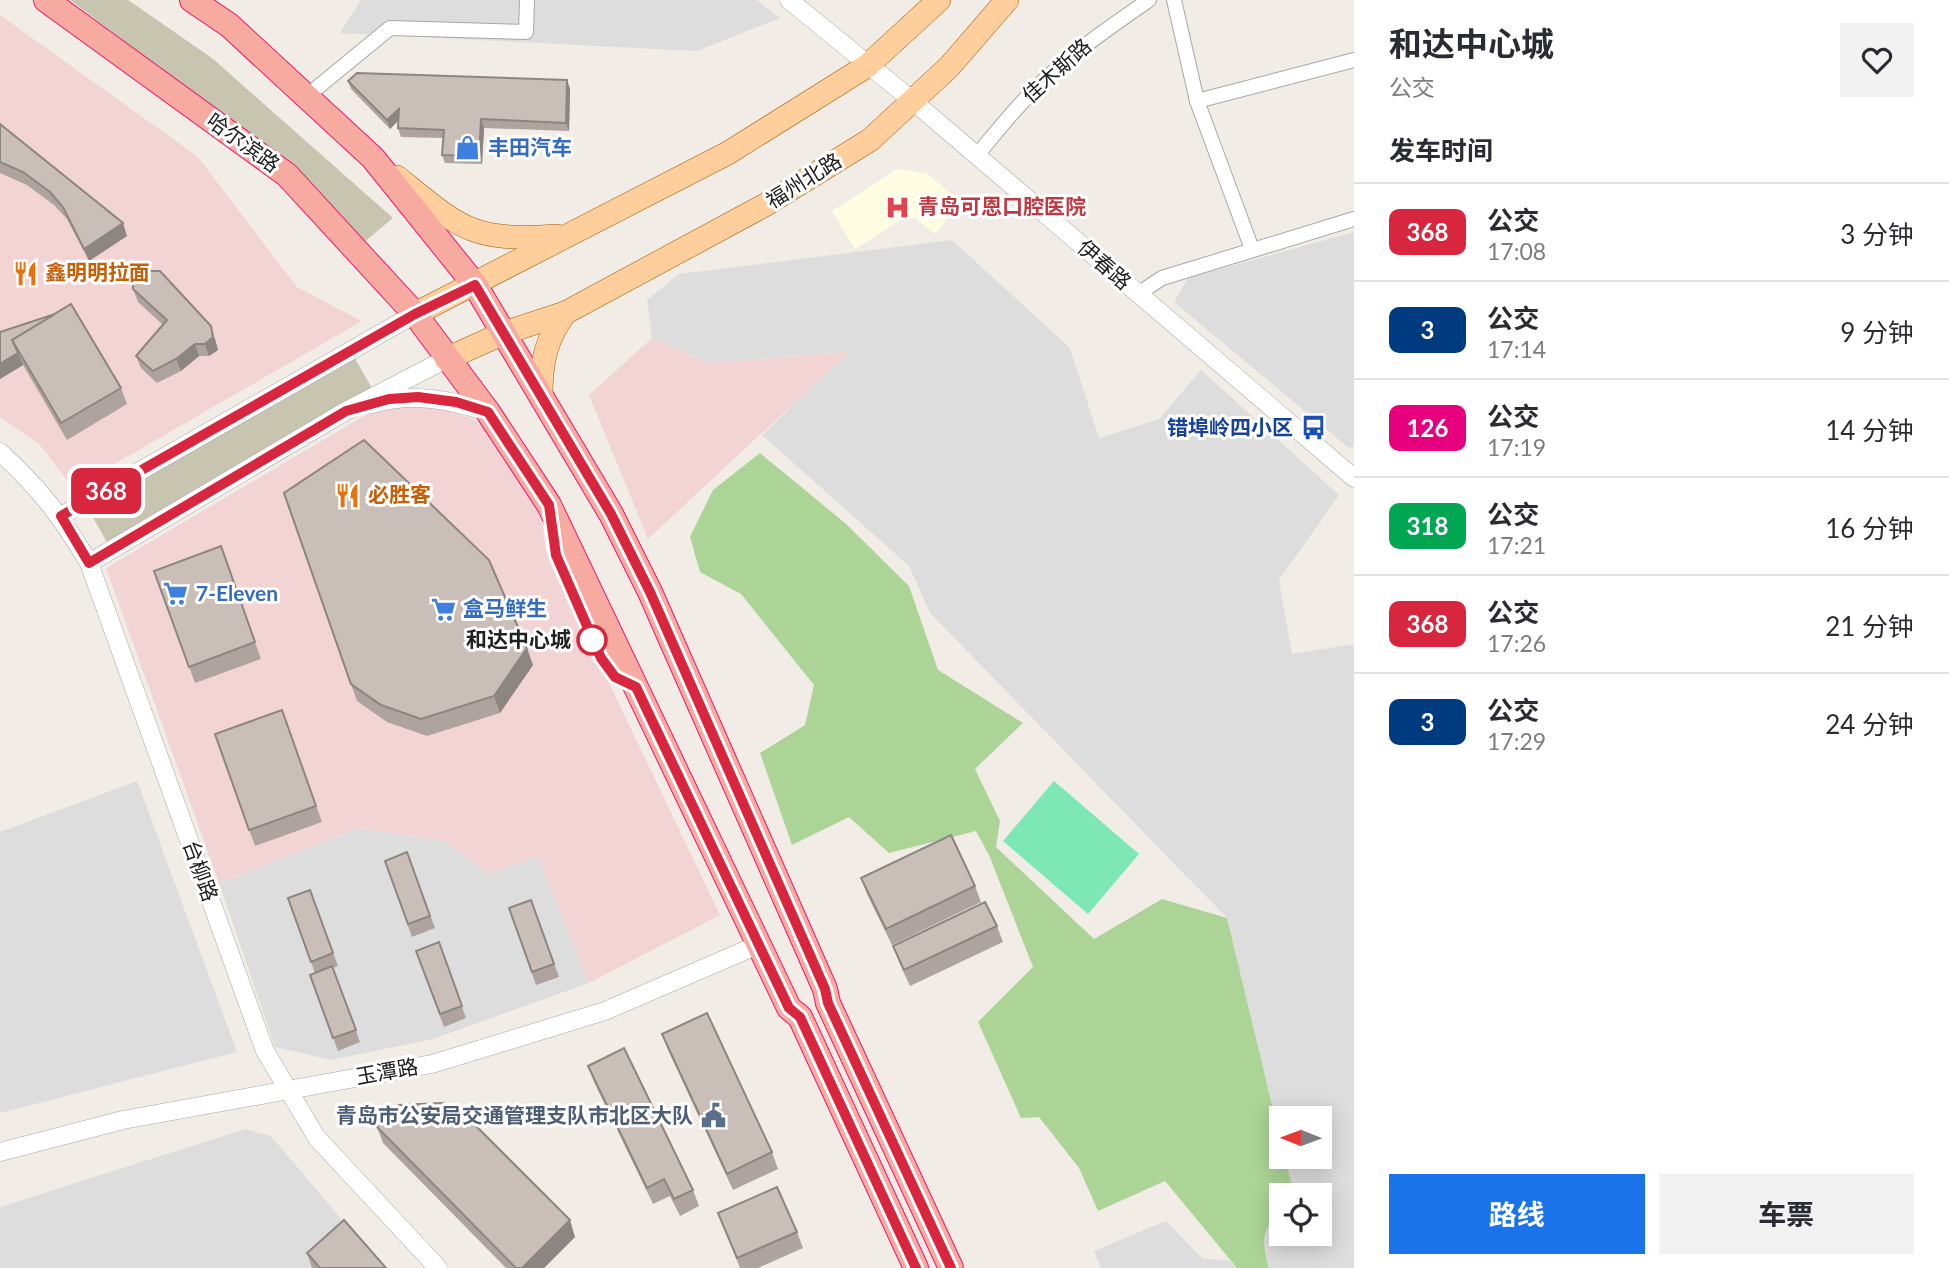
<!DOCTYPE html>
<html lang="zh">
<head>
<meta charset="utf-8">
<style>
  :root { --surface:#fff; --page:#f2f2f3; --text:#2b2b33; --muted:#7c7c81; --line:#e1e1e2; --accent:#1a73e8 }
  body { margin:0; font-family:Lato,"Noto Sans SC",sans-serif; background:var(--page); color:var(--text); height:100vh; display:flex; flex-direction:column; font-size:26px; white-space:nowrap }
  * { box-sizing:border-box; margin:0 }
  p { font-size:23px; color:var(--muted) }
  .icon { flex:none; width:38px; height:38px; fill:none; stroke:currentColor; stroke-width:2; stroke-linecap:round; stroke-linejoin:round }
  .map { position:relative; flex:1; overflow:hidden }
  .drawer { display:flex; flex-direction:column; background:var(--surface); width:595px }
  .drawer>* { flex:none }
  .badge { padding:0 14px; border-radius:10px; font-size:24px; line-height:46px }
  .needle { width:46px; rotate:271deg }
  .tools { position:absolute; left:1269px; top:1106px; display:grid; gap:14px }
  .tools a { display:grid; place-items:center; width:63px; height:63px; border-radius:0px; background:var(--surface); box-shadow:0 4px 18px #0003; font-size:35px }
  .map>.badge { position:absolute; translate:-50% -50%; box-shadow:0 0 0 4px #fff }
  h2 { padding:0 35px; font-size:26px; line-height:63px }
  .round { display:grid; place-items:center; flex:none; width:74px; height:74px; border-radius:0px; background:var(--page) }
  .overview { display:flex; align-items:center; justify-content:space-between; height:119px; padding:0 35px }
  h1 { font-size:33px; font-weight:700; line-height:52px }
  .cta { display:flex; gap:14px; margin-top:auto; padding:14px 35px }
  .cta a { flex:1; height:80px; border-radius:0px; background:var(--accent); color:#fff; font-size:28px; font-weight:700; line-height:80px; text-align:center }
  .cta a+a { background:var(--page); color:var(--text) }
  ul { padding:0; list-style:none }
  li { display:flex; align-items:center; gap:21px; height:98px; padding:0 35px; border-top:2px solid var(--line) }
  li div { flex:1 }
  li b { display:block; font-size:26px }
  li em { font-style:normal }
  li .badge { min-width:77px; font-weight:700; text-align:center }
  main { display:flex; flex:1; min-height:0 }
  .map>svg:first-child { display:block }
</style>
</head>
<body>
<main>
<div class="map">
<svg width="1354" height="1268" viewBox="0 0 1354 1268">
  <rect width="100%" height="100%" fill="#f1ede6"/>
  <g fill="#dedddd">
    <polygon points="361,0 757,0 780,18 697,51 340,33"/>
    <polygon points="1354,232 1354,446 1349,448 1174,302 1188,278"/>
    <polygon points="952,240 1070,348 1099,438 1159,419 1201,370 1339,495 1279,580 1292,654 1354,644 1354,1268 1269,1268 1263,1245 1268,1223 1281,1212 1281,1234 1320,1234 1320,1195 1294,1195 1285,1157 1320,1157 1320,1118 1281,1118 1281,1142 1227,918 930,613 909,566 762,435 848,352 708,363 652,338 647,300 679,274"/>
    <polygon points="137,781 237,1052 0,1113 0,832"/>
    <polygon points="359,828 445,841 488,874 538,856 589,983 433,1039 331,1060 275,1047 219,883"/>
    <polygon points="245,1129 271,1136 383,1268 0,1268 0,1207"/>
    <polygon points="1166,1221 1203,1259 1229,1260 1237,1268 1101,1268 1094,1251"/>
  </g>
  <g fill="#f3d4d5">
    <polygon points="0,15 197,156 297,287 362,321 73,488 40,445 0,417"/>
    <polygon points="652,338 708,363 849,352 648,539 589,395"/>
    <polygon points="424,403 471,418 499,438 539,495 546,551 720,915 589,983 538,856 488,874 445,841 359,828 219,883 106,568 379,407"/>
  </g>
  <polygon fill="#fffde1" points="897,169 926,173 961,202 935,234 915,218 902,219 855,249 832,211"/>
  <g fill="#c7c5b0">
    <polygon points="70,0 128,0 212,58 393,218 363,243 261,144"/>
    <polygon points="354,357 373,390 108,544 87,507"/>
  </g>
  <path fill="#add497" d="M760,453L845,523L909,586L938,670L1023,723L975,769L1000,821L996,847L1094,939L1162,899L1227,918L1281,1142V1157H1285L1294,1195H1281V1212C1260,1230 1262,1243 1269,1268H1237L1165,1181L1098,1211L1079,1168L1039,1117L1021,1118L978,1022L1033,967L989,855L976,831L889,853L849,817L792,845L760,753L805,725L814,685L741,594L700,572L690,537L713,490Z"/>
  <polygon fill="#7de7b6" points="1054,781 1139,854 1088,914 1003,841"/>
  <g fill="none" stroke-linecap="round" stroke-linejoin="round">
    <defs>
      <g id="minor">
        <polyline points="1174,0 1197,101 1252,249"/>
        <polyline points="307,96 390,28 526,32 527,0"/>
        <polyline points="1197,101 1354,60"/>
        <path d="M977,155C994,135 1011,113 1030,94C1066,57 1107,29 1149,0"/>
        <polyline points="1138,294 1162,278 1354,219"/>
      </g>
      <g id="tertiary">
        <polyline points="789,0 913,101 1354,478"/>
        <path d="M373,404C412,392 451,400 488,412"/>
        <path d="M0,452C40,489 61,516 89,563L265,1051L317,1138L438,1268"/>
        <polyline points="61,516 415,314"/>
        <polyline points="89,563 346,411 446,359"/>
        <polyline points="0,1152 123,1120 432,1064 605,1011 760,944"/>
      </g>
      <g id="primary">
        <path d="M397,177C460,228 471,242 557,236"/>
        <polyline points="415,314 728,153 867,66 939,0"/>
        <polyline points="446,359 504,333 565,313 765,205 870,140 949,67 1007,0"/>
        <path d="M541,395C541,362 546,339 565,313"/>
      </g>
      <g id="trunk">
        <polyline points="46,0 287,175 415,314 488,412 549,505 789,1008 800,1017 916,1268"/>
        <polyline points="192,0 229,25 373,158 475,285 611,514 650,592 825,989 828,1003 951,1268"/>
      </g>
    </defs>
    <use href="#minor" stroke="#a7a7a7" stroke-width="16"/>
    <use href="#tertiary" stroke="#a7a7a7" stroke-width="19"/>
    <use href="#primary" stroke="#9c5d00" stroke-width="24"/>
    <use href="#trunk" stroke="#eb176f" stroke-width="26"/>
    <use href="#minor" stroke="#fff" stroke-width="14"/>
    <use href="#tertiary" stroke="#fff" stroke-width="18"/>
    <use href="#primary" stroke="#ffce9d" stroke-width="23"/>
    <use href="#trunk" stroke="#f7aaa0" stroke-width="24"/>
  </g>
  <g fill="#aea39e">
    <polygon points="567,80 570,89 569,131 484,128 482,164 445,163 442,155 443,138 401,137 398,128 398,121 390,129 351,89 348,81"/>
    <polygon points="0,124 127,236 89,261 67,219 54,205 27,185 0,173"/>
    <polygon points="133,289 215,338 218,350 209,356 199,356 181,371 157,383 141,368 136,356 163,325 138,302"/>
    <polygon points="0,332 121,388 127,404 67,440 23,365 0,379"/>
    <polygon points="284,493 533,665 500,713 427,736 387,722 357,701"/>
    <polygon points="221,546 261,659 195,683 154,571"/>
    <polygon points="282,710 322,822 255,846 215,734"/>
    <polygon points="407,852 435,928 412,937 385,861"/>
    <polygon points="861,878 975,886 981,902 892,945 867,894"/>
    <polygon points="310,890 338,966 333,968 360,1042 338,1051 310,975 315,973 288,898"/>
    <polygon points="531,900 559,977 536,985 509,908"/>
    <polygon points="997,926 1003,942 910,986 899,962 893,946"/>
    <polygon points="439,942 466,1018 444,1027 416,951"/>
    <polygon points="662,1034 772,1152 778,1169 733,1190 668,1050"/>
    <polygon points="588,1066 693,1190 699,1206 680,1216 670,1196 653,1204 594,1082"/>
    <polygon points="377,1127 575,1237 544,1268 506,1268 383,1143"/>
    <polygon points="718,1213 797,1232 803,1248 758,1268 740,1268"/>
    <polygon points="307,1253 386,1268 312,1268"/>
  </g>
  <g fill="#8d8581">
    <polygon points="567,80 570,89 569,131 566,123"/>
    <polygon points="399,109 402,117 390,129 387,120"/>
    <polygon points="481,119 484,128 482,164 479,156"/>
    <polygon points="123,223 127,236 89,261 84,249"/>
    <polygon points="211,326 218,350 209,356 205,344"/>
    <polygon points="195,344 199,356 181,371 176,359"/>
    <polygon points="18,353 23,365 0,379 0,364"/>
    <polygon points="527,648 533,665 500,713 494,696"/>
    <polygon points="570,1220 575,1237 544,1268 522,1268"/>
  </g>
  <g fill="#cabeb8" stroke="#8d8581" stroke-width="2">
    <polygon points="357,73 567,80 566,123 481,119 479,156 442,155 444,130 398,128 399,109 387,120 348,81"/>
    <polygon points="0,124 123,223 84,249 63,207 50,192 23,172 0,162"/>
    <polygon points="133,271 160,271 211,326 213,337 205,344 195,344 176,359 153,371 136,356 167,320 133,289"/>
    <polygon points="71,304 121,388 61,423 12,340"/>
    <polygon points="55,314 12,340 18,353 0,364 0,332"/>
    <polygon points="364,440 489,560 527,648 494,696 421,719 381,705 351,684 284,493"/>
    <polygon points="221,546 255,642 189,667 154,571"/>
    <polygon points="282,710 316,806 249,830 215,734"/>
    <polygon points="951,835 975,886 886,929 861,878"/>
    <polygon points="407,852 430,916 408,924 385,861"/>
    <polygon points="310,890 333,953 311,962 288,898"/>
    <polygon points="531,900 554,964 532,972 509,908"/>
    <polygon points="985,902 997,926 904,970 893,946"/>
    <polygon points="439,942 462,1006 440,1014 416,951"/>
    <polygon points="332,966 356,1030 333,1038 310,975"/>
    <polygon points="707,1013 772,1152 727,1174 662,1034"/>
    <polygon points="624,1048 693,1190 674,1199 664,1179 647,1188 588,1066"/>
    <polygon points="443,1103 456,1116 461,1111 570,1220 522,1268 516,1268 377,1127 399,1105"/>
    <polygon points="777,1187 797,1232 737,1258 718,1213"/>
    <polygon points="344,1220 386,1268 320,1268 307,1253"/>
  </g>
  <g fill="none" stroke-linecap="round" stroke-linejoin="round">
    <defs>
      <polyline id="line" points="916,1268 800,1017 789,1008 636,687 615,677 601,658 556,555 549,505 488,412 456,402 418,397 389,399 346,411 89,563 61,516 415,314 475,285 611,514 650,592 825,989 828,1003 951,1268"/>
    </defs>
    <use href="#line" stroke="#fff" stroke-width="16"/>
    <use href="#line" stroke="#d7263d" stroke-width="10"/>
  </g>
  <defs>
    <symbol id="shop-bare" viewBox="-9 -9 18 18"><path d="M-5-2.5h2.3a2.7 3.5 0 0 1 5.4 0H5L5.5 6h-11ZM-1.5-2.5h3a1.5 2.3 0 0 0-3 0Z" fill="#3f7fe0" stroke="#fff" stroke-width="2.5" paint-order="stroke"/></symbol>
    <symbol id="hospital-bare" viewBox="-9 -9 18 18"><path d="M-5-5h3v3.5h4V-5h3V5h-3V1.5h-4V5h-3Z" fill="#e0444e" stroke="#fff" stroke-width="2.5" paint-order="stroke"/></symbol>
    <symbol id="restaurant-bare" viewBox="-9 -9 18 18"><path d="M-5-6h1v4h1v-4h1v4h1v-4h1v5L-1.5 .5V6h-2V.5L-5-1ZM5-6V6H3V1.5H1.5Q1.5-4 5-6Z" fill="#e8710a" stroke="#fff" stroke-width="2.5" paint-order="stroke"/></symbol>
    <symbol id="bus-bare" viewBox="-9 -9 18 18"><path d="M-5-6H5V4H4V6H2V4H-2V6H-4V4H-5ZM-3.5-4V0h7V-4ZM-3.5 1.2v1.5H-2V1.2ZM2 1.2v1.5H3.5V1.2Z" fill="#1a4fb4" stroke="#fff" stroke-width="2.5" paint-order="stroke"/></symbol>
    <symbol id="supermarket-bare" viewBox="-9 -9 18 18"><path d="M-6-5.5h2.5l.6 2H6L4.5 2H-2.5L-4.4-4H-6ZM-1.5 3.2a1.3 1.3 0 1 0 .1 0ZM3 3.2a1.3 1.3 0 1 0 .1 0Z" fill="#3f7fe0" stroke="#fff" stroke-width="2.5" paint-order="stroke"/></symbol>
    <symbol id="civic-bare" viewBox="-9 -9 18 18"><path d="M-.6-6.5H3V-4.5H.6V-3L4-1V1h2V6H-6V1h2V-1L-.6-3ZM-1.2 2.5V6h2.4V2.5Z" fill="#5c6f8a" stroke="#fff" stroke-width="2.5" paint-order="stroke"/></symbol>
  </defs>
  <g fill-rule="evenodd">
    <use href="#shop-bare" x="450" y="130" width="35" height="35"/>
    <use href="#hospital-bare" x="880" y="190" width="35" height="35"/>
    <use href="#restaurant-bare" x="8" y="256" width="35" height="35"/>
    <use href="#bus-bare" x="1296" y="410" width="35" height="35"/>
    <use href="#restaurant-bare" x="330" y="478" width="35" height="35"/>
    <use href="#supermarket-bare" x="158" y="576" width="35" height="35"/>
    <use href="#supermarket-bare" x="426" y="592" width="35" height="35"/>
    <use href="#civic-bare" x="696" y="1098" width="35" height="35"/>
  </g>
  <circle fill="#fff" stroke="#d7263d" stroke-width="3.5" cx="592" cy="640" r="14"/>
  <g text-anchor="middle" stroke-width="6" stroke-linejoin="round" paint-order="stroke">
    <g font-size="21" fill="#202020" stroke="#fff">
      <text transform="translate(1057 71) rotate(-42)" y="7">佳木斯路</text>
      <text transform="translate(243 143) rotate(36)" y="7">哈尔滨路</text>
      <text transform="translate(804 181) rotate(-32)" y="7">福州北路</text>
      <text transform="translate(1104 265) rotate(41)" y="7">伊春路</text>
      <text transform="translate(200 871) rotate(70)" y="7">台柳路</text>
      <text transform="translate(387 1072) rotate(-10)" y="7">玉潭路</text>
    </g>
    <g font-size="21" font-weight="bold" fill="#366cbe" stroke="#fff" text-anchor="start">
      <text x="488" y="155">丰田汽车</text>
      <text x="196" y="601">7-Eleven</text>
      <text x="463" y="616">盒马鲜生</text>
    </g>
    <g font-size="21" font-weight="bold" fill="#be3a42" stroke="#fff" text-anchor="start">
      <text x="918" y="214">青岛可恩口腔医院</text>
    </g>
    <g font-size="21" font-weight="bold" fill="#c56008" stroke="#fff" text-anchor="start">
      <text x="45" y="280">鑫明明拉面</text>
      <text x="368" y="502">必胜客</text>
    </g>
    <g font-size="21" font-weight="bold" fill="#164399" stroke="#fff" text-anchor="end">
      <text x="1293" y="435">错埠岭四小区</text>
    </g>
    <g font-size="21" font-weight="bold" fill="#202020" stroke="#fff" text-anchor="end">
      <text x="571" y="647">和达中心城</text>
    </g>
    <g font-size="21" font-weight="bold" fill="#4e5e75" stroke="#fff" text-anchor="end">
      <text x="693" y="1123">青岛市公安局交通管理支队市北区大队</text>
    </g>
  </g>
</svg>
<div class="tools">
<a><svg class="needle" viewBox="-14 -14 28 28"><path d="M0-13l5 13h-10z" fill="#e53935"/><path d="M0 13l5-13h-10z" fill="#7c7c81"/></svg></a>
<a><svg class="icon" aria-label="locate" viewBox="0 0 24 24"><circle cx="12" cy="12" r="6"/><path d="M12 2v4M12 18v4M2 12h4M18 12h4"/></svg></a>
</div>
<b class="badge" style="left:106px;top:491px;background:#d7263d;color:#fff">368</b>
</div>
<section class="drawer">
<div class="overview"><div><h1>和达中心城</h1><p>公交</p></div><a class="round"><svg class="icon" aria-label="heart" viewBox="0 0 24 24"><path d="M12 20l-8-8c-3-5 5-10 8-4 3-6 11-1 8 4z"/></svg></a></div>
<h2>发车时间</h2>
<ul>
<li><span class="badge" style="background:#d7263d;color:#fff">368</span><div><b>公交</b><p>17:08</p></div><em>3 分钟</em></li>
<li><span class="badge" style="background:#003b80;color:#fff">3</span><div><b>公交</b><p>17:14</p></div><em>9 分钟</em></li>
<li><span class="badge" style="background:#e6007e;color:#fff">126</span><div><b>公交</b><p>17:19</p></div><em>14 分钟</em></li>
<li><span class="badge" style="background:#00a651;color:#fff">318</span><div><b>公交</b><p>17:21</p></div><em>16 分钟</em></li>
<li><span class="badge" style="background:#d7263d;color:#fff">368</span><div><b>公交</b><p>17:26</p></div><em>21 分钟</em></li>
<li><span class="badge" style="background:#003b80;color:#fff">3</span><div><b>公交</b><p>17:29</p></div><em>24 分钟</em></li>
</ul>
<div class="cta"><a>路线</a><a>车票</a></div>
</section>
</main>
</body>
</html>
